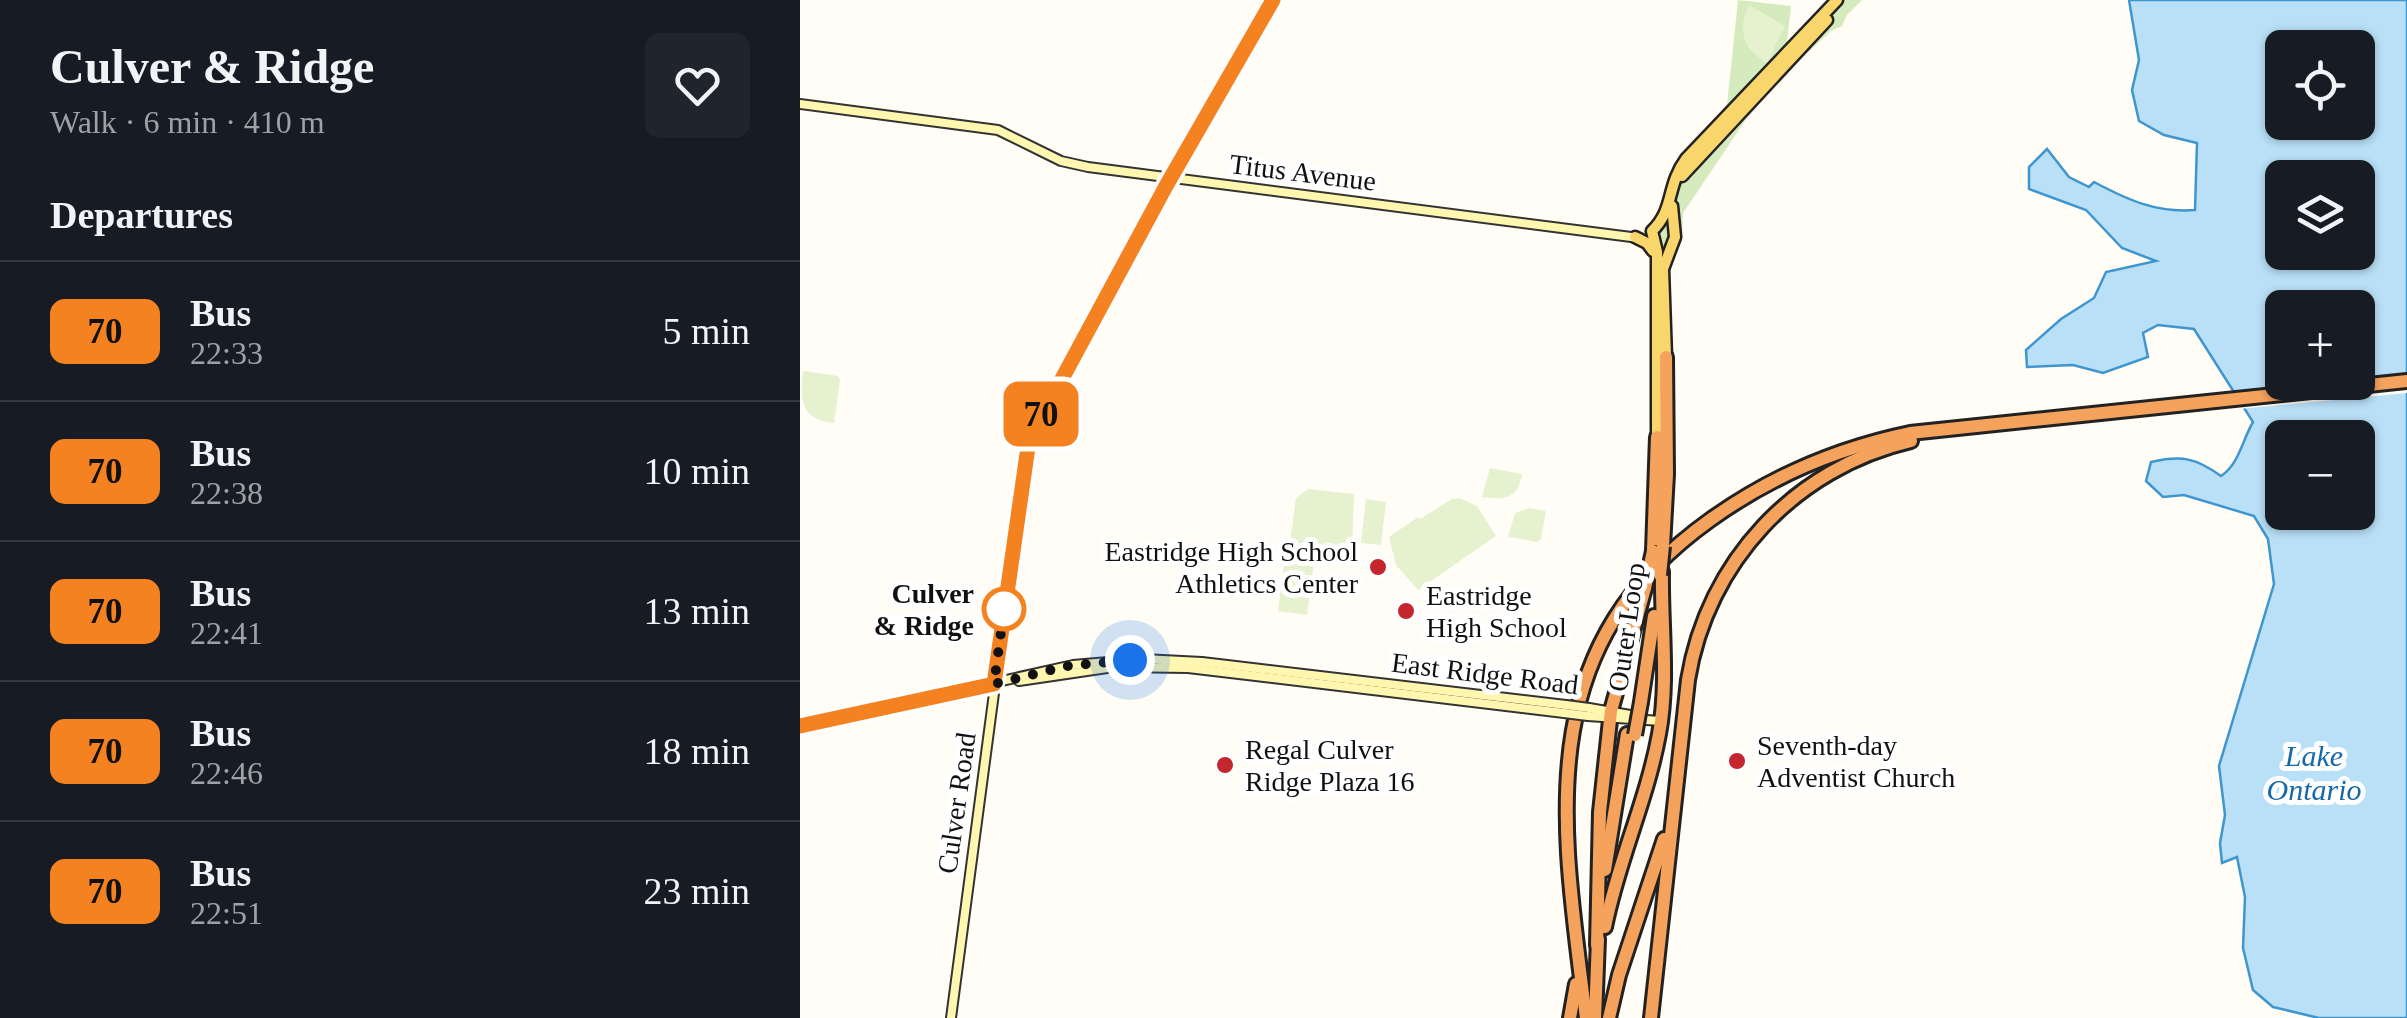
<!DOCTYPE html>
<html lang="en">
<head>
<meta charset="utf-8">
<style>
  :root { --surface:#171b24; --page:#20242c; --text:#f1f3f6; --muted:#9ea1a6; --line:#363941 }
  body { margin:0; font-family:Georgia,serif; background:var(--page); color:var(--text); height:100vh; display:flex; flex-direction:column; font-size:38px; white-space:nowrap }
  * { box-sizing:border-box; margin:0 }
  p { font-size:32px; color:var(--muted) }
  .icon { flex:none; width:55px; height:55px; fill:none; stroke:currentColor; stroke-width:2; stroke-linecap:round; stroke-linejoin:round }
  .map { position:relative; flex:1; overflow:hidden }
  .side { display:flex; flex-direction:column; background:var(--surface); width:800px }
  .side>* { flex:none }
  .badge { padding:0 20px; border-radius:15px; font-size:35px; line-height:65px }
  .tools { position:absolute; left:1465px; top:30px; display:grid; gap:20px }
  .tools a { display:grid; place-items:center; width:110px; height:110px; border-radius:15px; background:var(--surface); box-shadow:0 2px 8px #0004; font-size:50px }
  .you { position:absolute; width:50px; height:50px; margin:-25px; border:8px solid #fff; border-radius:50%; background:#1a73e8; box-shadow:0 0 0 15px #1a73e833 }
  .map>.badge { position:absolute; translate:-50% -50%; box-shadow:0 0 0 5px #fff }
  h2 { padding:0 50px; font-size:38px; line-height:90px }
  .round { display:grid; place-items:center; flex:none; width:105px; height:105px; border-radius:15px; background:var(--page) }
  .head { display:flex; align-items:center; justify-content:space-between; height:170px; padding:0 50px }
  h1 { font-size:48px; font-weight:800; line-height:75px }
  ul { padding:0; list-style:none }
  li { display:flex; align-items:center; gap:30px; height:140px; padding:0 50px; border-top:2px solid var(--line) }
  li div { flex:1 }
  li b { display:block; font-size:38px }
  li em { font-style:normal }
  li .badge { min-width:110px; font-weight:700; text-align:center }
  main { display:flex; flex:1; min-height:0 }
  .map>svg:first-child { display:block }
</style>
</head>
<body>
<main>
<section class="side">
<div class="head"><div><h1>Culver &amp; Ridge</h1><p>Walk · 6 min · 410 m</p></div><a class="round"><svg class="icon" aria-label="heart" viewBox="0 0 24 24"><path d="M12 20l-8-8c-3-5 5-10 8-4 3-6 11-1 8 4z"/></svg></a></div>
<h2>Departures</h2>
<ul>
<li><span class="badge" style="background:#f58220;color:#111">70</span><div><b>Bus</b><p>22:33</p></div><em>5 min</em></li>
<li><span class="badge" style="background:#f58220;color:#111">70</span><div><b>Bus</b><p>22:38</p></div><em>10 min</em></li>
<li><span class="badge" style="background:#f58220;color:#111">70</span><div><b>Bus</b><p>22:41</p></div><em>13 min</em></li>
<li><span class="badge" style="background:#f58220;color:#111">70</span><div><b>Bus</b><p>22:46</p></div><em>18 min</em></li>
<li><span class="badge" style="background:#f58220;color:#111">70</span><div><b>Bus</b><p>22:51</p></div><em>23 min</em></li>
</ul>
</section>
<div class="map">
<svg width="1607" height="1018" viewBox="0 0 1607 1018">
  <rect width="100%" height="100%" fill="#fffdf5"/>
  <polygon fill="#d5ebbd" points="938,0 991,6 987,42 1030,0 1062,0 1047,15 1042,26 1031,31 991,68 947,118 883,213 882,240 876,251 859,252 845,244 844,231 858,221 870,176 895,140 927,105"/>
  <g fill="#e6f2cf">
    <path d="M949,5L985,26L967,63C943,50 937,29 949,5Z"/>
    <path d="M3,371L38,376L40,380L34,423C0,420 0,399 3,371Z"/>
    <path d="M690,468L722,474C718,499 705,500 682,497Z"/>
    <polygon points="508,489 554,494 552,551 546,555 490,543 496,498"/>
    <polygon points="660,498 677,506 696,536 618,590 596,565 589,537 618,517 620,519 652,499"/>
    <polygon points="566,499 586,502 581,545 561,543"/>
    <polygon points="729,508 746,511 741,539 737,542 708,537 715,513"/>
    <polygon points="485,557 514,561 507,615 478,611"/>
  </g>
  <path fill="#b9e0f7" stroke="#3f96cf" stroke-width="2.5" fill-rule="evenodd" d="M1329,0H1607V1018H1519L1473,1007L1453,990L1443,948L1445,897L1437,857L1422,863L1420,843L1425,815L1419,766L1474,584L1468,539L1454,516L1384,495L1363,497L1346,481L1351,462C1382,455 1396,458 1421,476C1439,464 1442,441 1453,422L1394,329L1358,325L1343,333L1348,357L1303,373L1273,365L1227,367L1226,350L1261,319L1294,298L1306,272L1356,261L1322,248L1286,210L1229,189V167L1247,149L1269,177L1289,187L1294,182C1328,200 1356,213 1395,210L1397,143L1364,135L1339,121L1332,90L1339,60ZM1482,48H1558V122H1482ZM1482,178H1558V252H1482ZM1482,308H1558V382H1482ZM1482,438H1558V512H1482Z"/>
  <polygon fill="#fffdf5" points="1607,376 1607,393 1439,409 1430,394"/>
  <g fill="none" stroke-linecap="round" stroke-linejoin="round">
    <defs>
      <g id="secondary">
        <polyline points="0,104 198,130 261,161 288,167 839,238"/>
        <polyline points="219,681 314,667 388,668 764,713"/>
        <polyline points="789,708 842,717"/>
        <polyline points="788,716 861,721"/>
        <polyline points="0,726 273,665 343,659 402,662 766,705"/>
        <polyline points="151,1018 227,444 366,185 473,0"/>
      </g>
      <g id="primary">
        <polyline points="882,176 1027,20"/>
        <polyline points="835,237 847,243 853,251"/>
        <polyline points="866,357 863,269 875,237 872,206"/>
        <path d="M857,437V252L852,231C875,209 866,186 886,159L1037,0"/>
      </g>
      <g id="highway">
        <polyline points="863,546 867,474 866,357"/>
        <polyline points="853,551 857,437"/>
        <polyline points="841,702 854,616"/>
        <polyline points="805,870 827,734"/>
        <path d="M805,927C818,861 847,800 859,734C869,681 861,625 862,572"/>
        <polyline points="797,945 800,812 811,711 845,588"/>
        <polyline points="770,1018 776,984"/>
        <path d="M786,1018C762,824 728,650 910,520C970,477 1038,448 1110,433L1607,381"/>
        <polyline points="795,1018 798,939"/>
        <polyline points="809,1018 819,975 864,839"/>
        <path d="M851,1018L888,680C907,562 995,468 1111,441"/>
      </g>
    </defs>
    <use href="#secondary" stroke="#333" stroke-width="12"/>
    <use href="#primary" stroke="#222" stroke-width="15"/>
    <use href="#highway" stroke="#222" stroke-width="18"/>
    <use href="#secondary" stroke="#fff6b0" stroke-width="8"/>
    <use href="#primary" stroke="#f9d66b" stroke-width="10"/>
    <use href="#highway" stroke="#f5a25d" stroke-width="12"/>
    <defs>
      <g id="secondary-bridge">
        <polyline points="766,705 789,708"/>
        <polyline points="764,713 788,716"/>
      </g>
      <g id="highway-bridge">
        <polyline points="860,575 863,546"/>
        <polyline points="845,588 853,551"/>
        <polyline points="835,735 841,702"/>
      </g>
    </defs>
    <use href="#secondary-bridge" stroke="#333" stroke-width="12" stroke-linecap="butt"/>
    <use href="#highway-bridge" stroke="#222" stroke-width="18" stroke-linecap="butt"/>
    <use href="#secondary-bridge" stroke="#fff6b0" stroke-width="8"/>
    <use href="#highway-bridge" stroke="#f5a25d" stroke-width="12"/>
  </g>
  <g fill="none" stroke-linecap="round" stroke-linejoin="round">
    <defs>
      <polyline id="line" points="0,726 194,684 229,440 366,186 473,0"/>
    </defs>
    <use href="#line" stroke="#fff" stroke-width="22"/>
    <use href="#line" stroke="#f58220" stroke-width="15"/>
    <polyline stroke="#111" stroke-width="10" stroke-dasharray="0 18" points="204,609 206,595 194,684 267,666 330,660"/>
  </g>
  <g fill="#c4262e" stroke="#fff" stroke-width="4">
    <circle cx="578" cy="567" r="10"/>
    <circle cx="606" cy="611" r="10"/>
    <circle cx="937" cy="761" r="10"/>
    <circle cx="425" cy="765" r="10"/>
  </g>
  <circle fill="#fff" stroke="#f58220" stroke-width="5" cx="204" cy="609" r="20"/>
  <g text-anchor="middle" stroke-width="10" stroke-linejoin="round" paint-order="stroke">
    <g font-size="28" fill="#111" stroke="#fff">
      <text transform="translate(503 172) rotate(7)" y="10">Titus Avenue</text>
      <text transform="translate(826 627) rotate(-82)" y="10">Outer Loop</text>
      <text transform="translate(685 673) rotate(7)" y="10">East Ridge Road</text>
      <text transform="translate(156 803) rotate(-82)" y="10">Culver Road</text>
    </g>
    <g font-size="28" fill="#111" stroke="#fff" text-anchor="start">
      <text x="558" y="561" text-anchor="end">Eastridge High School<tspan x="558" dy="32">Athletics Center</tspan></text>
      <text x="626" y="605">Eastridge<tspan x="626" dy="32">High School</tspan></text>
      <text x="957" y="755">Seventh-day<tspan x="957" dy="32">Adventist Church</tspan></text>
      <text x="445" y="759">Regal Culver<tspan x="445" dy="32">Ridge Plaza 16</tspan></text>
    </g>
    <g font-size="28" font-weight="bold" fill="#111" stroke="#fff" text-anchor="end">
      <text x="174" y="603">Culver<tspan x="174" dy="32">&amp; Ridge</tspan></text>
    </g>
    <g font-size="30" font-style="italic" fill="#1768a6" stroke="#fff">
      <text x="1514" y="766">Lake<tspan x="1514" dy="34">Ontario</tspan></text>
    </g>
  </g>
</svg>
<div class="tools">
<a><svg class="icon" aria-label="locate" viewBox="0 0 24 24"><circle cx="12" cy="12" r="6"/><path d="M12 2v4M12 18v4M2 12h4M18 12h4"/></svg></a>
<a><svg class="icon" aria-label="layers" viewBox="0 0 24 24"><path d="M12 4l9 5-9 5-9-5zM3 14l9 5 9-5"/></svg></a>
<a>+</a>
<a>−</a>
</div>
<div class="you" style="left:330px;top:660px"></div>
<b class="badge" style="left:241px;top:414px;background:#f58220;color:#111">70</b>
</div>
</main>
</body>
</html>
